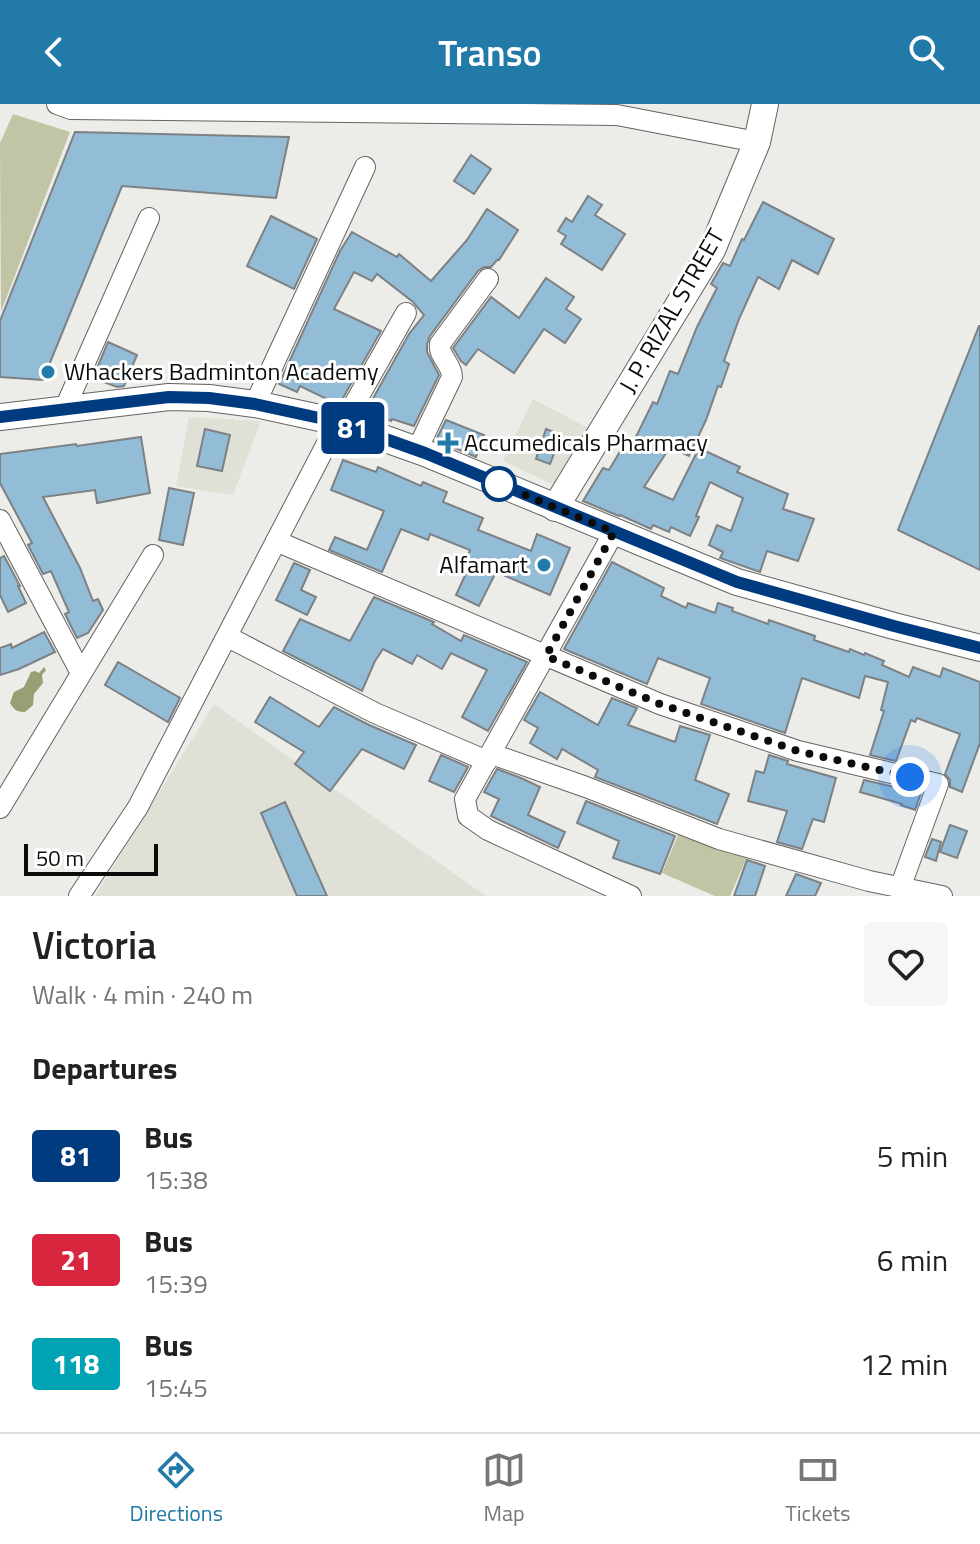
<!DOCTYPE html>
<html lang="en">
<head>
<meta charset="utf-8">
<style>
  :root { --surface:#fff; --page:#f6f6f6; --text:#222; --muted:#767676; --line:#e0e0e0; --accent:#227aa9 }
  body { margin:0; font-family:"Titillium Web",sans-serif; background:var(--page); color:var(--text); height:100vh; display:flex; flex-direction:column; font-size:30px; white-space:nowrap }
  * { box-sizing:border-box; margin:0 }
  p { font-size:26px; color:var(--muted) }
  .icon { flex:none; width:44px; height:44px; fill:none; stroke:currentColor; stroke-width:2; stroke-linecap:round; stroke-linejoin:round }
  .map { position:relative; height:792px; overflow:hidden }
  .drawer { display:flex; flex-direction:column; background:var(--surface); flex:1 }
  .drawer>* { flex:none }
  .badge { padding:0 16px; border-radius:6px; font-size:28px; line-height:52px }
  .scale { position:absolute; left:24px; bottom:20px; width:134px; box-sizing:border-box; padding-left:8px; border:4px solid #0c0c0b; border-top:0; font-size:22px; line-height:28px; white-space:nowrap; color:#0c0c0b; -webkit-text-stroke:6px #fff; paint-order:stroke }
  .you { position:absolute; width:40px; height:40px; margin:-20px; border:6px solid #fff; border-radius:50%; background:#1a73e8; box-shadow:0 0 0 12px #1a73e833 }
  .map>.badge { position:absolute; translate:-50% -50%; box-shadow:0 0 0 4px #fff }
  h2 { padding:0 32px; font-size:30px; line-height:72px }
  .round { display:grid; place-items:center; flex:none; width:84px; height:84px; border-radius:8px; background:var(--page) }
  .headline { display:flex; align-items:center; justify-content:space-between; height:136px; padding:0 32px }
  h1 { font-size:38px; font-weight:600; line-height:60px }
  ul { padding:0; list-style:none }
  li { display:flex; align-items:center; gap:24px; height:104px; padding:0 32px }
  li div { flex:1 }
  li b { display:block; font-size:30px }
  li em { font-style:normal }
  li .badge { min-width:88px; font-weight:700; text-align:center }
  header { display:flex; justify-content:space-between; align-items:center; height:104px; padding:0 32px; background:var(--accent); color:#fff; font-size:36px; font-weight:600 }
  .dock { display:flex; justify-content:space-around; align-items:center; height:112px; border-top:2px solid var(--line); background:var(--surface); font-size:22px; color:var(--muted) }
  .dock a { display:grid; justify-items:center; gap:4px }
  .dock .active { color:var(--accent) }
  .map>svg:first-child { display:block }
</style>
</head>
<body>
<header><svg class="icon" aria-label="back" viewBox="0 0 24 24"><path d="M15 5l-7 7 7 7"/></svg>Transo<svg class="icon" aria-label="search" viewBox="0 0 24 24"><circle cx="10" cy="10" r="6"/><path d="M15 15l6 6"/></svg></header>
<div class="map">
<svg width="980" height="792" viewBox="0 0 980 792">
  <rect width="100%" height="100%" fill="#ecede9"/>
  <g fill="#dfe1d6">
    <polygon points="533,295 590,325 560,377 552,380 503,357"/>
    <polygon points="189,313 261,317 233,391 176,382"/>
    <polygon points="214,600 486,792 95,792"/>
  </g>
  <g fill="#c0c5a6">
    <polygon points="13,10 70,28 1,208 0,39"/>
    <polygon points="681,724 747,753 730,792 715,792 662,769"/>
  </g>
  <path fill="#979f75" d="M44,563L46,566L42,571L43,579L34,590L33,601L25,608C17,608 14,606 10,599L14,588L24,583L31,568L35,567L39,569Z"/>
  <g fill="#93bcd7" stroke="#7e8183" stroke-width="2">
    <polygon points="75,28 289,33 276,94 122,82 43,276 0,273 0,217"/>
    <polygon points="471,51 491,65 474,90 454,77"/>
    <polygon points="588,92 602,101 595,111 625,130 602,166 561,140 566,132 558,127 566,114 572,118"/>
    <polygon points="763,98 834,135 818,170 792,156 779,185 758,173 739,215 724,257 729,260 721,283 718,282 706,316 689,352 670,343 644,383 673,396 699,344 740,363 737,368 788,390 783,405 814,415 798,457 767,447 760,468 720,454 723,448 709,441 717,421 731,427 743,394 710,378 696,412 699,413 690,432 671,423 669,428 653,421 651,425 620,411 619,412 583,397 603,364 609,366 628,334 634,337 653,298 657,300 670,267 678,270 697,223 717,184 711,180 723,159 730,162 742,135 744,136"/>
    <polygon points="487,105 518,126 499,156 497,156 491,163 484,163 478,167 430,232 427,240 427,248 439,271 414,322 392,315 391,317 366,307 409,230 424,211 413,198 377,170 372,177 354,168 334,205 381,227 339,301 300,282 297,288 279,280 340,147 352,128 397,153 399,150 431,177 467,136"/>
    <polygon points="271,112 317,135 294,185 247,162"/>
    <polygon points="546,174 574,193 566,205 581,215 565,239 544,225 514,269 478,245 466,261 461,257 453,244 491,193 519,214"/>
    <polygon points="979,222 980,222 980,466 898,426"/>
    <polygon points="108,238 137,251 124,282 117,283 93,274"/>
    <polygon points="446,316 484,331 476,353 436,336"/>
    <polygon points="205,325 230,331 222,367 197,362"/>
    <polygon points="546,325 561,331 550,360 536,355"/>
    <polygon points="141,333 150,389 97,399 95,386 43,393 80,464 93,497 98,495 103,506 88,529 77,534 65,510 69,508 51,467 43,470 28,441 32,439 0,379 0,350 76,340 77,342"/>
    <polygon points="343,356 376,368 378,363 421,382 423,378 447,388 443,398 483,414 478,426 531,447 537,430 570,444 550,491 496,468 479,502 456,491 469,463 464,461 470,446 430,430 428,436 401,425 382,468 329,446 335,433 367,446 384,407 331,386"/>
    <polygon points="169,384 194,389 183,441 159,436"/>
    <polygon points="4,452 20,482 18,482 26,499 8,508 0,491 0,454"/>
    <polygon points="612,458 664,484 661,492 686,504 688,499 715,509 718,499 733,504 732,507 768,520 769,516 815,532 814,536 849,548 850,545 864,551 865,549 884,557 882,561 909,573 913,563 940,573 943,564 980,578 980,639 962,688 950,683 950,676 945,670 960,630 917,614 915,618 911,616 896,657 870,651 884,607 881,606 888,578 865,572 859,594 802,574 785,629 701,600 710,574 658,554 647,580 564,545"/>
    <polygon points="294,459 310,466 301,486 316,493 307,511 276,496"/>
    <polygon points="374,493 434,518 432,520 461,537 464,531 527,558 488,627 462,613 487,566 451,549 442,565 417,551 412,560 383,545 375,557 362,587 283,547 300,515 350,537"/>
    <polygon points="44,528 55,548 19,565 0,571 0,544 11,540 12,544"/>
    <polygon points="118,558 180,594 168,618 105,581"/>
    <polygon points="540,588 598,621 612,594 637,604 628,621 675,638 680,622 710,631 695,676 729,690 717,720 595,673 598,666 562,645 557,655 530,639 538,624 524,616"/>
    <polygon points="270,593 319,623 334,603 369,621 416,641 404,665 362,645 330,687 295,660 304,648 255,618"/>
    <polygon points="441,651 468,663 454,688 429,677"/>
    <polygon points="769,651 788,657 787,660 836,674 824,718 813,715 802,745 777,738 787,707 748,697 756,667 764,669"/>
    <polygon points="497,665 521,674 540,683 528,711 565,728 558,744 491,712 499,695 484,688"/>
    <polygon points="864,676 921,689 915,706 901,701 902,700 860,688"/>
    <polygon points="586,697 675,732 660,770 613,754 619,737 577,719"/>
    <polygon points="285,698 327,792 297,792 261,709"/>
    <polygon points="950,721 967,727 957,754 940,748"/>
    <polygon points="932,735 941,738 936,757 925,753"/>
    <polygon points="747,756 765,762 755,792 734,792"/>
    <polygon points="796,770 821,779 815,792 786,792"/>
  </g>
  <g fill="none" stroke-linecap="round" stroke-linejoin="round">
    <defs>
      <g id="minor">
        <polyline points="57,0 71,5 617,11 757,38"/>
        <polyline points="255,300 365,63"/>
        <polyline points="65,304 149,114"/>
        <polyline points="343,320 406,209"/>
        <path d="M417,346L452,273C452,260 438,252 440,240L488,175"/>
        <polyline points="0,416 81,569"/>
        <polyline points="614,428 465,695 468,712 488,726 631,792"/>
        <polyline points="276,437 660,600 798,647 938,680 900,784"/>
        <polyline points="228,533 375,609 487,657"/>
        <polyline points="492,650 586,683 719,735 869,777 942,792"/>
        <polyline points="0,704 153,451"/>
        <polyline points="79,792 138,703 338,318"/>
      </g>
      <g id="major">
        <polyline points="0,313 169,293 209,294 255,300 338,318 425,349 737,478 894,522 980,544"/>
        <polyline points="555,404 712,146 757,38 765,0"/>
      </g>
    </defs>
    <use href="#minor" stroke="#636461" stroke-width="22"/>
    <use href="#major" stroke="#636461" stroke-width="28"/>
    <use href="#minor" stroke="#fff" stroke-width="20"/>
    <use href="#major" stroke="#fff" stroke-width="26"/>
  </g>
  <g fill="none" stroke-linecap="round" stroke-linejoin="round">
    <defs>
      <polyline id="line" points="0,313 169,293 209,294 255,300 338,318 425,349 737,478 894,522 980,544"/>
    </defs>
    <use href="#line" stroke="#fff" stroke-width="18"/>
    <use href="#line" stroke="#003b80" stroke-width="12"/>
    <polyline stroke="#0c0c0b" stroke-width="8" stroke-dasharray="0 14.4" points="499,380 614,428 546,552 660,600 798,647 910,673"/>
  </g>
  <g fill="#227aa9" stroke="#fff" stroke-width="3">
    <circle cx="48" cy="268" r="8"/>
    <path d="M444 327h8v8h8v8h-8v8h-8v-8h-8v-8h8z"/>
    <circle cx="544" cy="461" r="8"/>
  </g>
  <circle fill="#fff" stroke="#003b80" stroke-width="4" cx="499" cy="380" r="16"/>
  <g text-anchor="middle" stroke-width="6" stroke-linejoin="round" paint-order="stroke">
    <g font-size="24" fill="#0c0c0b" stroke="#fff">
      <text transform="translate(672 207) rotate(-60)" y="8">J. P. RIZAL STREET</text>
    </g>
    <g font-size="24" fill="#0c0c0b" stroke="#fff" text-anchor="start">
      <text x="64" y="276">Whackers Badminton Academy</text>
      <text x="464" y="347">Accumedicals Pharmacy</text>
      <text x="528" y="469" text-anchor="end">Alfamart</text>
    </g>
  </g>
</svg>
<div class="scale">50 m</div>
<div class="you" style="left:910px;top:673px"></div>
<b class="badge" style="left:353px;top:324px;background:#003b80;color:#fff">81</b>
</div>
<section class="drawer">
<div class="headline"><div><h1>Victoria</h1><p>Walk · 4 min · 240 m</p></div><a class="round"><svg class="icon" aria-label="heart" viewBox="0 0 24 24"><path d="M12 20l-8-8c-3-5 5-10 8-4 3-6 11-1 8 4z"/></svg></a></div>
<h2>Departures</h2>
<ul>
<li><span class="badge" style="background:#003b80;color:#fff">81</span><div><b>Bus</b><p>15:38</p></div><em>5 min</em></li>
<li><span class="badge" style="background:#d7263d;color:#fff">21</span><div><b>Bus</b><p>15:39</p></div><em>6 min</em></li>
<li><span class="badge" style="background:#00a3b4;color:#fff">118</span><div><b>Bus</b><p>15:45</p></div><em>12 min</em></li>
</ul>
</section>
<nav class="dock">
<a class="active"><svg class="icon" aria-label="directions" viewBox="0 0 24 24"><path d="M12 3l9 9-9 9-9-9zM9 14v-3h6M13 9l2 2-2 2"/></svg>Directions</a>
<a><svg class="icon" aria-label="map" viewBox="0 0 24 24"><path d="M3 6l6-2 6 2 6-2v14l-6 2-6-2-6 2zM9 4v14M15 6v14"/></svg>Map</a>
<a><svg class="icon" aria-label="tickets" viewBox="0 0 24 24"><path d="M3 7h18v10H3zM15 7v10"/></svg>Tickets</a>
</nav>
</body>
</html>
